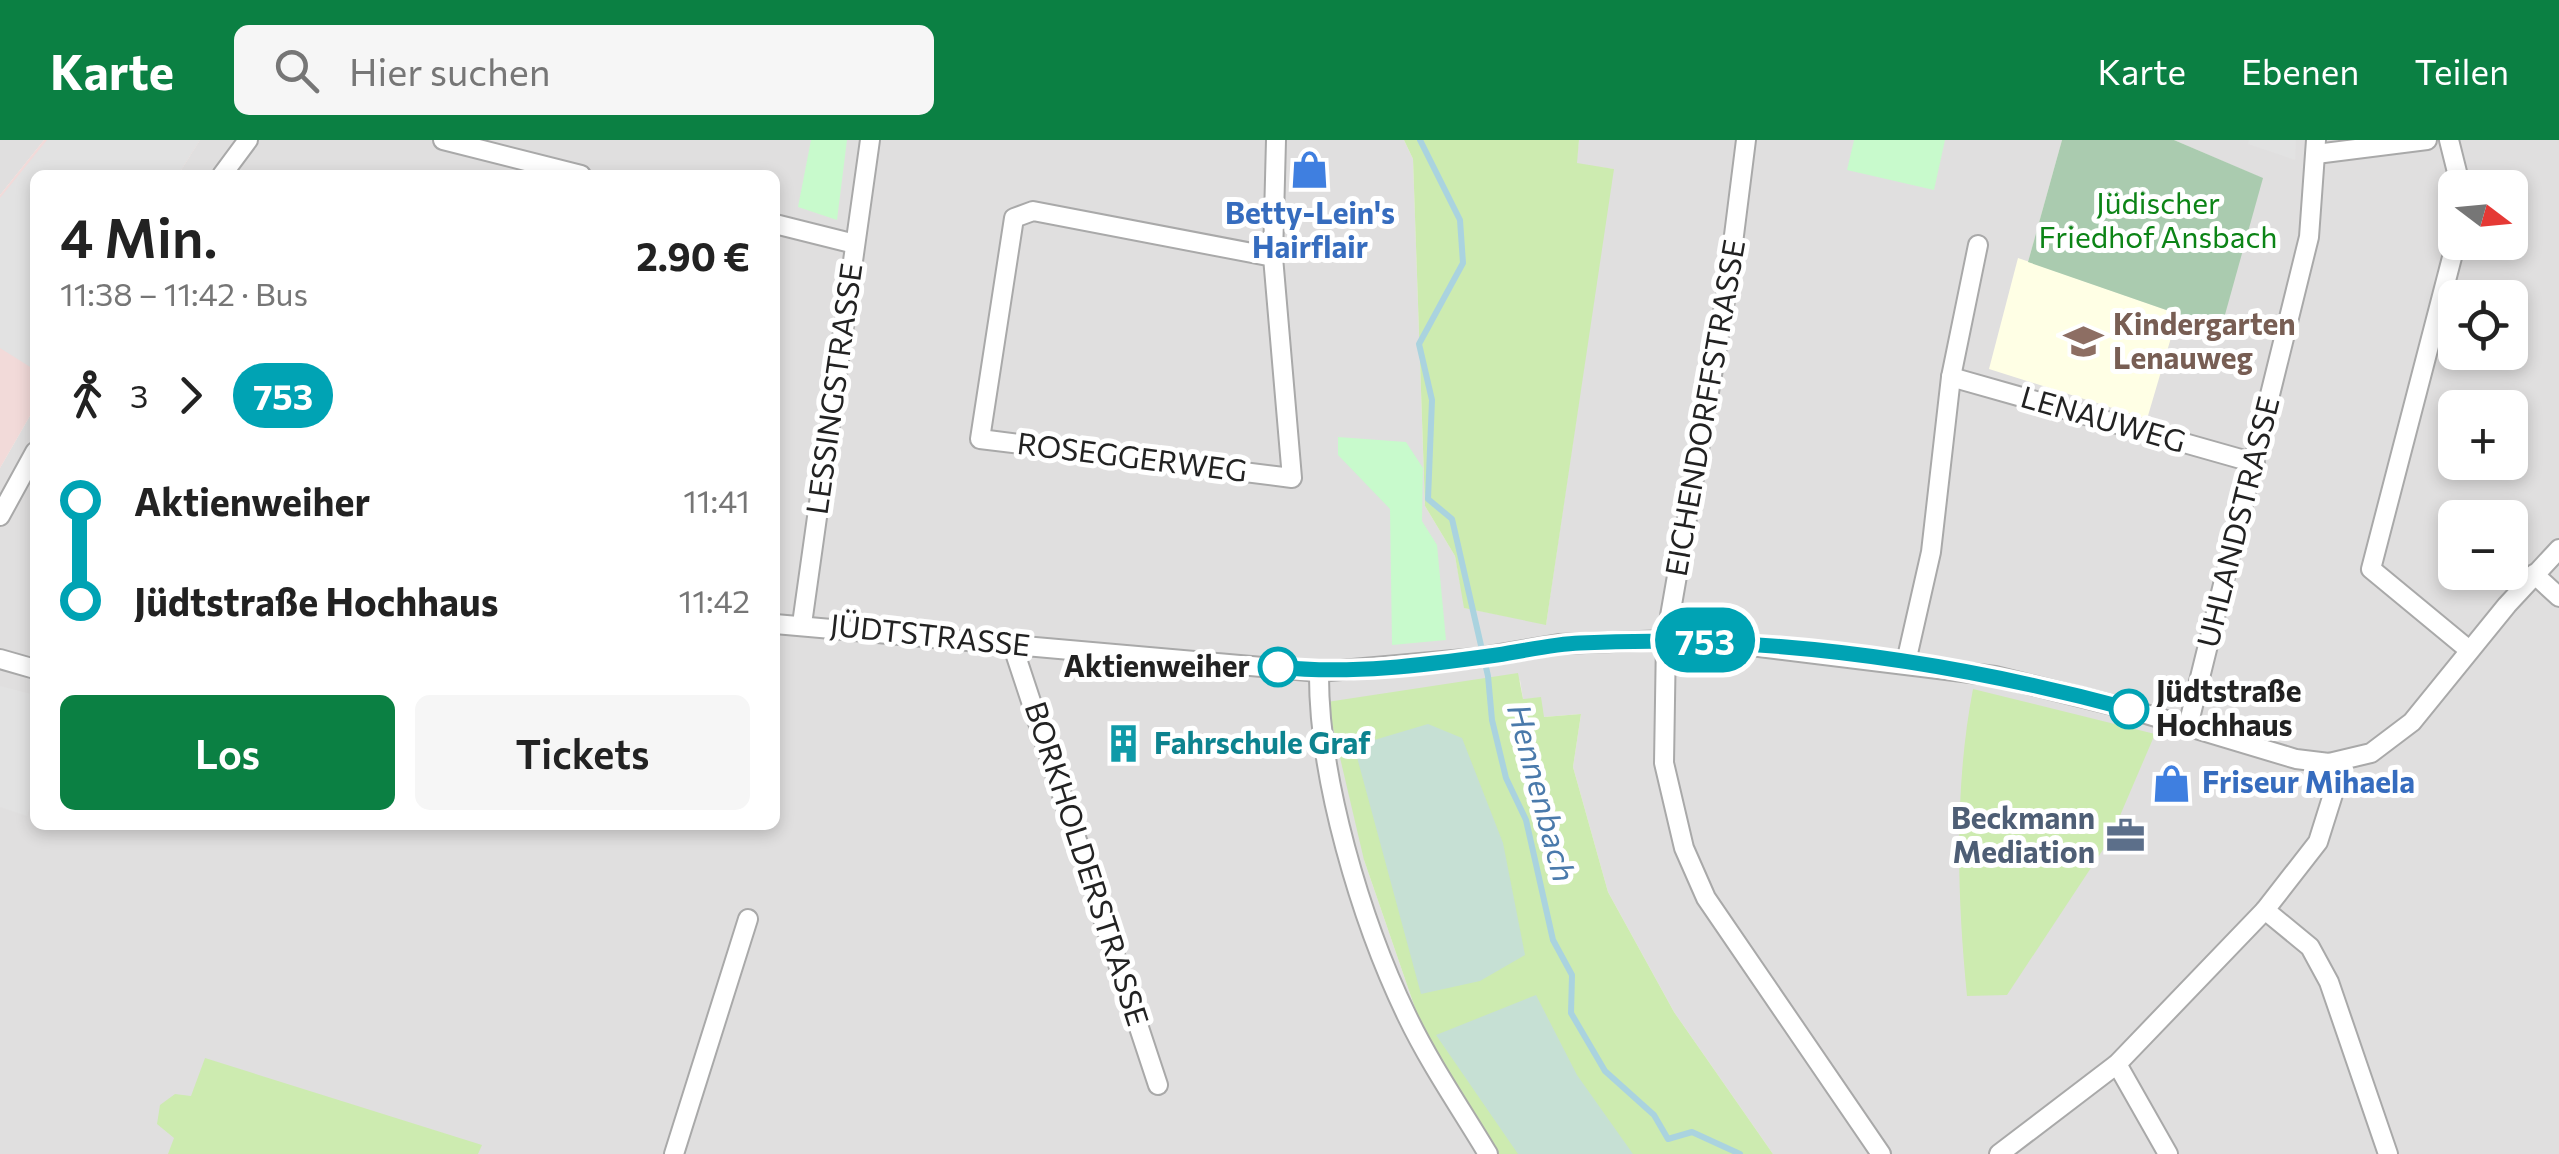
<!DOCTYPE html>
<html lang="de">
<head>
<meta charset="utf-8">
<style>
  :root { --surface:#fff; --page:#f6f6f6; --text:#222; --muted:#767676; --accent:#0b8043 }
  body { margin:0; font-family:Commissioner,sans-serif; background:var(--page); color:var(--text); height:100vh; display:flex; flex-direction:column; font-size:38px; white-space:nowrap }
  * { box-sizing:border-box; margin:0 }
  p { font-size:32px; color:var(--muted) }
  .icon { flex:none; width:55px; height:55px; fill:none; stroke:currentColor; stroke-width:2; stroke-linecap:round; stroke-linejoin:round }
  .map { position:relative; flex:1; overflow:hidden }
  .side { position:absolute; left:30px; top:30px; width:750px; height:660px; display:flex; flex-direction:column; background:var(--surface); border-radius:15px; box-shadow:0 5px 15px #0003 }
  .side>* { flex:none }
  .badge { padding:0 20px; border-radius:32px; font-size:35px; line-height:65px }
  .needle { width:65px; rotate:106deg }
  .fabs { position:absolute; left:2438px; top:30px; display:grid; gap:20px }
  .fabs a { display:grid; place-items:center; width:90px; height:90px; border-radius:15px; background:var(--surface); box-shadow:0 5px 15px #0003; font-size:50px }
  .map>.badge { position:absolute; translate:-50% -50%; box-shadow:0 0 0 5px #fff }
  .legs { display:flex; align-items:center; gap:15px; height:110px; padding:0 30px; font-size:32px }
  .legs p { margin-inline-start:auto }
  .summary { display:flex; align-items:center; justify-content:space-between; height:170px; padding:0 30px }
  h1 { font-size:55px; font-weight:600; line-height:75px }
  .action { display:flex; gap:20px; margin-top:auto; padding:20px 30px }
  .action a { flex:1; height:115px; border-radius:15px; background:var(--accent); color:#fff; font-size:40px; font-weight:600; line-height:115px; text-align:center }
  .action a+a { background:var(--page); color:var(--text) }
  ul { padding:0 30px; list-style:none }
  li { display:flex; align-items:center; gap:35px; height:100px; font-size:38px }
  li i { display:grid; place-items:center; width:15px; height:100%; margin:0 12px; background:currentColor }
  li i::after { content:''; width:25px; height:25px; margin:-12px; border:8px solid; border-radius:50%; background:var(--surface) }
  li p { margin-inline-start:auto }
  li:first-child i { background:linear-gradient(#0000 50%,currentColor 0) }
  li:last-child i { background:linear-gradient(currentColor 50%,#0000 0) }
  header { display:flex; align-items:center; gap:60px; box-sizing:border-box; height:140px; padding:0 50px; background:var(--accent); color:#fff }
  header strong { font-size:48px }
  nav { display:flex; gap:55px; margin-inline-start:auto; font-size:35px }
  .search { width:700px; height:90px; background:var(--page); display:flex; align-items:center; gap:25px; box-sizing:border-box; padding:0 35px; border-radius:15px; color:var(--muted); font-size:38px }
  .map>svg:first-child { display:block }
</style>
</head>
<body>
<header>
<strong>Karte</strong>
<div class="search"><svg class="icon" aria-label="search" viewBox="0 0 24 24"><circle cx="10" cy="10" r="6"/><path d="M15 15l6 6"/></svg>Hier suchen</div>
<nav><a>Karte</a><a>Ebenen</a><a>Teilen</a></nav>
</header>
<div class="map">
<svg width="2559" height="1014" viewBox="0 0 2559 1014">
  <rect width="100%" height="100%" fill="#f2efe9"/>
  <g fill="#e0dfdf" fill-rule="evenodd">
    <polygon points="0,0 44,0 0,55"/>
    <path d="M200,0H1404L1413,19L1425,366L1455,416L1465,468L1546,484L1613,29L1576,24L1579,0H2062L2028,122L2220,189L2262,38L2174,0H2559V1014H1773L1674,872L1608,752L1573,627L1581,574L1544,577L1523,559L1520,540L1364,720L1425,897L1497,1014H0V328L35,267V685H775V35H178ZM2455,48H2510V102H2455ZM2455,158H2510V212H2455ZM2455,268H2510V322H2455ZM2455,378H2510V432H2455Z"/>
  </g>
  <polygon fill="#f2dad9" points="44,0 200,0 178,35 35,35 35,267 0,328 0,55"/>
  <polygon fill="#ffffe5" points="2018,118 2178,174 2147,279 1989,229"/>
  <g fill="#cdebb0">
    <polygon points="1404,0 1579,0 1577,23 1614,29 1546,485 1464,468 1455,416 1425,366 1413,19"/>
    <polygon points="1518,533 1523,559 1541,557 1544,577 1581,574 1573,627 1608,752 1674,872 1773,1014 1497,1014 1425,897 1364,720 1327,562"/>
    <path d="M1973,549L2155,594L2110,699L2007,855L1967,856C1957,757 1954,647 1973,549Z"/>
    <polygon points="205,918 482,1005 478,1014 168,1014 174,998 157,984 160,965 175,954 191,956"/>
  </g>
  <g fill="#c6e0d4">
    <polygon points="1428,584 1462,598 1503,703 1525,815 1480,841 1421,854 1354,606"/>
    <polygon points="1536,855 1577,935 1633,1014 1518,1014 1436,895"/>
  </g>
  <polygon fill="#aacbaf" points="2062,0 2174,0 2263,38 2221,189 2028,122"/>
  <g fill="#c8facc">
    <polygon points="811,0 847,0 837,80 798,67"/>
    <polygon points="1854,0 1945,0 1934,50 1847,30"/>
    <polygon points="1338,297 1406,302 1423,328 1422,381 1437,405 1446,500 1392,505 1390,369 1338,315"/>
  </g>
  <g fill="#e2e2e2">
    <polygon points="47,0 200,0 178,35 35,35 35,230 0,208 0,58"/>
    <polygon points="2249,0 2296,0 2295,20 2248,4"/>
    <polygon points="0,546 35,555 35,648 27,676 0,667"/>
  </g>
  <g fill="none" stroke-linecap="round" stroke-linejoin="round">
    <polyline stroke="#aad3df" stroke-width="6" points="1420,0 1460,80 1463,123 1419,204 1432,260 1428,359 1452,379 1488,536 1492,580 1506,638 1526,680 1553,800 1572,835 1571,873 1605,931 1654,975 1668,999 1692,992 1740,1014"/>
    <defs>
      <g id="minor">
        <polyline points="443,0 581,35"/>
        <polyline points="1746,0 1728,143 1666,499 1664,623 1684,708 1706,758 1881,1014"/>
        <polyline points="2449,0 2461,48"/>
        <polyline points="2316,14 2427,0"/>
        <polyline points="222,35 248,0"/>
        <polyline points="775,84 855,104"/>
        <polyline points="2456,102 2371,429 2469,510"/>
        <polyline points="1273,117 1033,71 1014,78 980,299 1292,338 1273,117 1276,0"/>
        <polyline points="1951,237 2255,323"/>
        <polyline points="0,376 35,312"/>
        <polyline points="2534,434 2559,457"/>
        <polyline points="775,484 1319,532 1476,518 1559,504 1694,499 1995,536 2129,569 2296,619 2329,623 2371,613 2412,582 2507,465 2559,409"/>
        <polyline points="802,484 870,0"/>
        <polyline points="1012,504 1158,945"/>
        <polyline points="0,519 35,529"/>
        <polyline points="1906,522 1931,412 1951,237 1978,105"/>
        <path d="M1319,532C1318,637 1361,781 1407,876C1430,924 1461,969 1488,1014"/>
        <polyline points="2188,586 2309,97 2316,0"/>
        <polyline points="2265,770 2310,807 2329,842 2388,1014"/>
        <polyline points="2117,924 2168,1014"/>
        <polyline points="674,1014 748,779"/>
        <polyline points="1999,1014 2117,924 2265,770 2318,702 2335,648 2329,623"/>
      </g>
    </defs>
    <use href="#minor" stroke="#a9a9a9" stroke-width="22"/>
    <use href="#minor" stroke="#fff" stroke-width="18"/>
  </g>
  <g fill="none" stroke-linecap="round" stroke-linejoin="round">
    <defs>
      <path id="line-1" d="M1278,527C1350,535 1425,525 1497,515C1525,511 1552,504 1580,503C1764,494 1951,521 2129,569"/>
    </defs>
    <use href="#line-1" stroke="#fff" stroke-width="22"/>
    <use href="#line-1" stroke="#00a3b4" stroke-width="15"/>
  </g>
  <defs>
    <symbol id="shop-bare" viewBox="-9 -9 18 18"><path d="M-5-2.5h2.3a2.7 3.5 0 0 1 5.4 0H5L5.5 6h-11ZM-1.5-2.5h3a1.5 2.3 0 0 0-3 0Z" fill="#3f7fe0" stroke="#fff" stroke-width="2.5" paint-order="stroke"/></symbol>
    <symbol id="school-bare" viewBox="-9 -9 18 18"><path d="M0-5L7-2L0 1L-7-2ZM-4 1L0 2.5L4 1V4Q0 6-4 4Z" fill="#8d6e63" stroke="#fff" stroke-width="2.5" paint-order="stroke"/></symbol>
    <symbol id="building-bare" viewBox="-9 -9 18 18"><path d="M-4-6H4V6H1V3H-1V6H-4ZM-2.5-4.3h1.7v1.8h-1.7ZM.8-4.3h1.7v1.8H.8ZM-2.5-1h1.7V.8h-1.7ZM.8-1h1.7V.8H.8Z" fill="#0f9aa8" stroke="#fff" stroke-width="2.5" paint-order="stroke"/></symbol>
    <symbol id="office-bare" viewBox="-9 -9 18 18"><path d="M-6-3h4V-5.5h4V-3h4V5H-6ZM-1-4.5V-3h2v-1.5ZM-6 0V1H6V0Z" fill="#5c6f8a" stroke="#fff" stroke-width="2.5" paint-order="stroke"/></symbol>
  </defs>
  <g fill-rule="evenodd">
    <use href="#shop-bare" x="1282" y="2" width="55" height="55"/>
    <use href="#school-bare" x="2056" y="174" width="55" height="55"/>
    <use href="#building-bare" x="1096" y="576" width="55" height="55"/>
    <use href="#shop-bare" x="2144" y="616" width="55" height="55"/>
    <use href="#office-bare" x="2098" y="668" width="55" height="55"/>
  </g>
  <g fill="#fff" stroke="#00a3b4" stroke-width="5">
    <circle cx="1278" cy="527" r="18"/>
    <circle cx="2129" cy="569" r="18"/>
  </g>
  <g text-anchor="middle" stroke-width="10" stroke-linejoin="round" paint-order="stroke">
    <g font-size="30" fill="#0c8416" stroke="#fff">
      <text x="2158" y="74">Jüdischer<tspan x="2158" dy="34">Friedhof Ansbach</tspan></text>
    </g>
    <g font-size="30" font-weight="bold" fill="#366cbe" stroke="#fff">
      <text x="1310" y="84">Betty-Lein's<tspan x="1310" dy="34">Hairflair</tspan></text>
      <text x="2202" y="653" text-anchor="start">Friseur Mihaela</text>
    </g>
    <g font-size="30" font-weight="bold" fill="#785e54" stroke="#fff" text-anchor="start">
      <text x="2113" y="195">Kindergarten<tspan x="2113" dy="34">Lenauweg</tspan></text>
    </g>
    <g font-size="30" fill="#222" stroke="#fff">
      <text transform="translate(835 249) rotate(-82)" y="10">LESSINGSTRASSE</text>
      <text transform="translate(1706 268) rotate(-80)" y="10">EICHENDORFFSTRASSE</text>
      <text transform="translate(2103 280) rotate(16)" y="10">LENAUWEG</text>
      <text transform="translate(1132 318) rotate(7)" y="10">ROSEGGERWEG</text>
      <text transform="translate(2239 382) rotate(-76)" y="10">UHLANDSTRASSE</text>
      <text transform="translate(930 496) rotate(6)" y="10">JÜDTSTRASSE</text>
      <text transform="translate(1086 724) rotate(72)" y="10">BORKHOLDERSTRASSE</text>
    </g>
    <g font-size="30" font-weight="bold" fill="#222" stroke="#fff" text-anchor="end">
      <text x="1250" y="537">Aktienweiher</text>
      <text x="2156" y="562" text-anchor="start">Jüdtstraße<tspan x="2156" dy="34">Hochhaus</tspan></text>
    </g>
    <g font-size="30" font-weight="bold" fill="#0d838f" stroke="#fff" text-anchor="start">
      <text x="1154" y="614">Fahrschule Graf</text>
    </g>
    <g font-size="30" font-weight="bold" fill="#4e5e75" stroke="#fff" text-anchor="end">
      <text x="2095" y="689">Beckmann<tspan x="2095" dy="34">Mediation</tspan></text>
    </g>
    <g font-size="32" font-style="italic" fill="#4a7aab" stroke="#fff">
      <text transform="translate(1541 653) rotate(75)" y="11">Hennenbach</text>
    </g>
  </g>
</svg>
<div class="fabs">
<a><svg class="needle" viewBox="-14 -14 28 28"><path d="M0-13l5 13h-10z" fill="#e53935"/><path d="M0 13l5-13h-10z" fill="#767676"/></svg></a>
<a><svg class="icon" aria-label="locate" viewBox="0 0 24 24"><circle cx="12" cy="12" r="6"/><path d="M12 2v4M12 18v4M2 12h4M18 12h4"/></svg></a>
<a>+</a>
<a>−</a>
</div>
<b class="badge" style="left:1705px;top:500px;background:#00a3b4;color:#fff">753</b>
<section class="side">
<div class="summary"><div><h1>4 Min.</h1><p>11:38 – 11:42 · Bus</p></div><b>2.90 €</b></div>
<div class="legs"><svg class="icon" aria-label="walk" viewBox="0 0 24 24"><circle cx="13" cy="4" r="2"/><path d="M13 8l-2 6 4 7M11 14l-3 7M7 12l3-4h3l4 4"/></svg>3<svg class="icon" aria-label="forward" viewBox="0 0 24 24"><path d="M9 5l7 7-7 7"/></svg><b class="badge" style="background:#00a3b4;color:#fff">753</b></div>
<ul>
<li><i style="color:#00a3b4"></i><b>Aktienweiher</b><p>11:41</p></li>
<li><i style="color:#00a3b4"></i><b>Jüdtstraße Hochhaus</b><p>11:42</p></li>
</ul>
<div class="action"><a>Los</a><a>Tickets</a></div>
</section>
</div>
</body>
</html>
